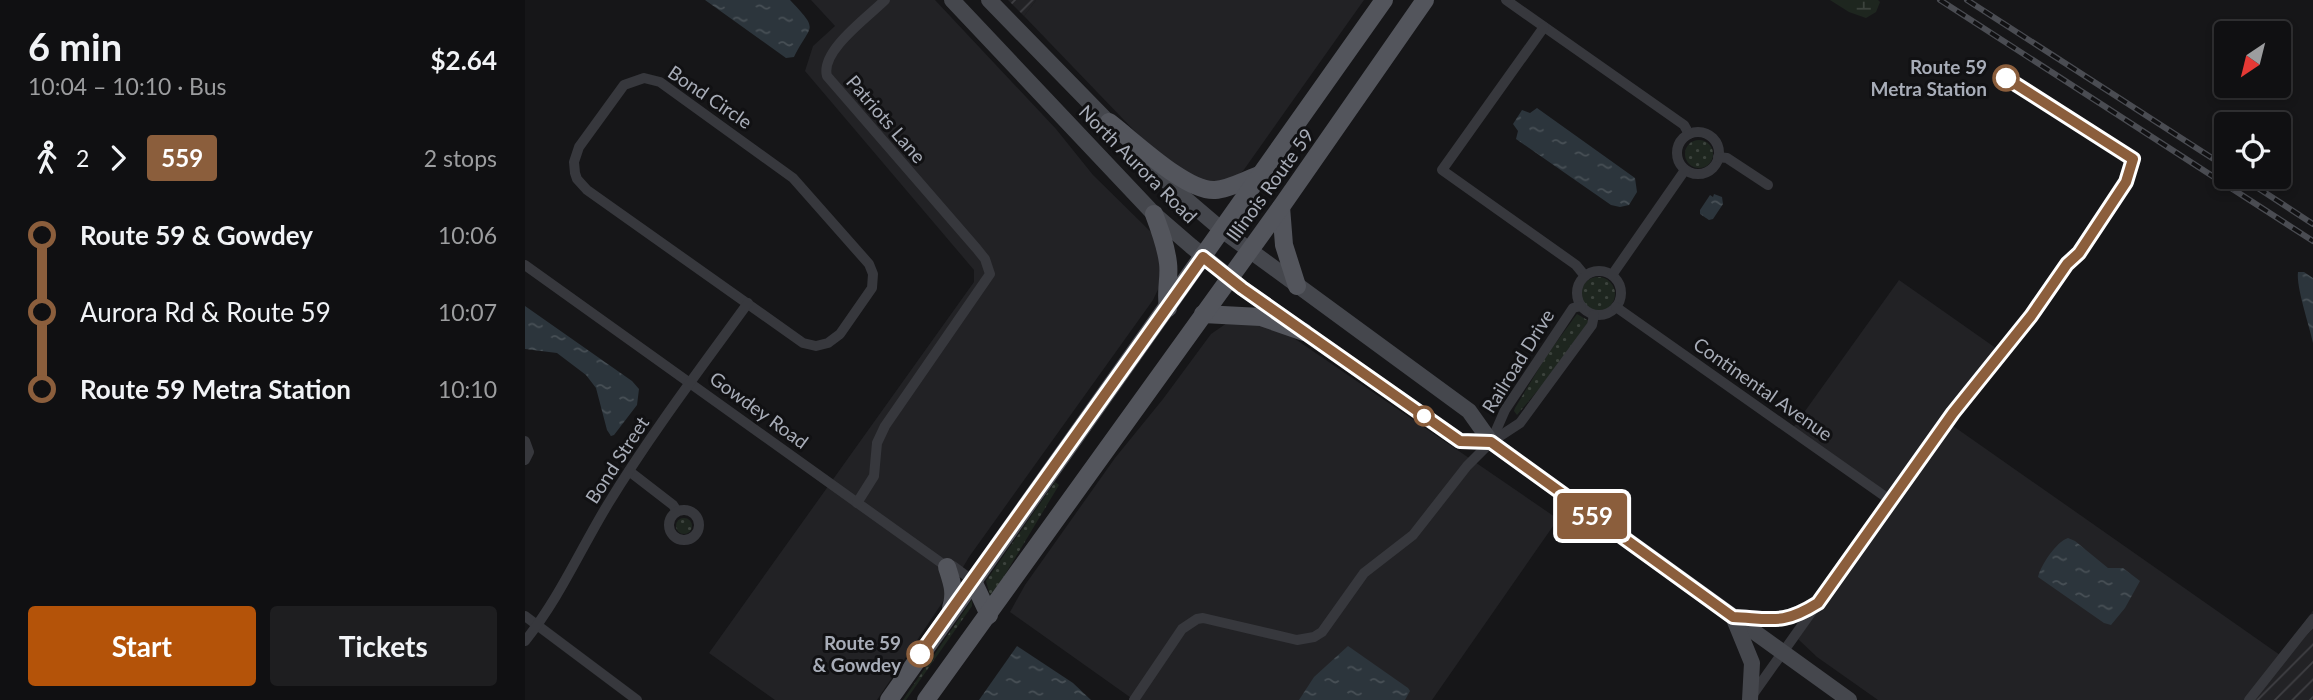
<!DOCTYPE html>
<html lang="en">
<head>
<meta charset="utf-8">
<style>
  :root { --surface:#101012; --page:#1e1e20; --text:#f1f3f6; --muted:#9c9d9f; --line:#303032; --accent:#b45309 }
  body { margin:0; font-family:Lato,sans-serif; background:var(--page); color:var(--text); height:100vh; display:flex; flex-direction:column; font-size:26px; white-space:nowrap }
  * { box-sizing:border-box; margin:0 }
  p { font-size:23px; color:var(--muted) }
  .icon { flex:none; width:38px; height:38px; fill:none; stroke:currentColor; stroke-width:2; stroke-linecap:round; stroke-linejoin:round }
  .map { position:relative; flex:1; overflow:hidden }
  .drawer { display:flex; flex-direction:column; background:var(--surface); width:525px }
  .drawer>* { flex:none }
  .badge { padding:0 14px; border-radius:5px; font-size:24px; line-height:46px }
  .needle { width:46px; rotate:215deg }
  .fabs { position:absolute; left:1689px; top:21px; display:grid; gap:14px }
  .fabs a { display:grid; place-items:center; width:77px; height:77px; border-radius:7px; background:var(--surface); box-shadow:0 4px 10px #0003,0 0 0 2px var(--line); font-size:35px }
  .map>.badge { position:absolute; translate:-50% -50%; box-shadow:0 0 0 4px #fff }
  .legs { display:flex; align-items:center; gap:10px; height:77px; padding:0 28px; font-size:23px }
  .legs p { margin-inline-start:auto }
  .headline { display:flex; align-items:center; justify-content:space-between; height:119px; padding:0 28px }
  h1 { font-size:38px; font-weight:700; line-height:52px }
  .cta { display:flex; gap:14px; margin-top:auto; padding:14px 28px }
  .cta a { flex:1; height:80px; border-radius:7px; background:var(--accent); color:#fff; font-size:28px; font-weight:700; line-height:80px; text-align:center }
  .cta a+a { background:var(--page); color:var(--text) }
  ul { padding:0 28px; list-style:none }
  li { display:flex; align-items:center; gap:24px; height:77px; font-size:26px }
  li i { display:grid; place-items:center; width:10px; height:100%; margin:0 9px; background:currentColor }
  li i::after { content:''; width:18px; height:18px; margin:-9px; border:5px solid; border-radius:50%; background:var(--surface) }
  li p { margin-inline-start:auto }
  li:first-child i { background:linear-gradient(#0000 50%,currentColor 0) }
  li:last-child i { background:linear-gradient(currentColor 50%,#0000 0) }
  main { display:flex; flex:1; min-height:0 }
  .map>svg:first-child { display:block }
</style>
</head>
<body>
<main>
<section class="drawer">
<div class="headline"><div><h1>6 min</h1><p>10:04 – 10:10 · Bus</p></div><b>$2.64</b></div>
<div class="legs"><svg class="icon" aria-label="walk" viewBox="0 0 24 24"><circle cx="13" cy="4" r="2"/><path d="M13 8l-2 6 4 7M11 14l-3 7M7 12l3-4h3l4 4"/></svg>2<svg class="icon" aria-label="forward" viewBox="0 0 24 24"><path d="M9 5l7 7-7 7"/></svg><b class="badge" style="background:#8b5e3c;color:#fff">559</b><p>2 stops</p></div>
<ul>
<li><i style="color:#8b5e3c"></i><b>Route 59 &amp; Gowdey</b><p>10:06</p></li>
<li><i style="color:#8b5e3c"></i><span>Aurora Rd &amp; Route 59</span><p>10:07</p></li>
<li><i style="color:#8b5e3c"></i><b>Route 59 Metra Station</b><p>10:10</p></li>
</ul>
<div class="cta"><a>Start</a><a>Tickets</a></div>
</section>
<div class="map">
<svg width="1788" height="700" viewBox="0 0 1788 700">
  <defs>
    <pattern id="industrial-furrows" width="10" height="10" patternUnits="userSpaceOnUse" patternTransform="scale(1.75)"><rect width="10" height="10" fill="#222225"/><path d="M-1 1l2-2M0 10L10 0M9 11l2-2" fill="none" stroke="#3f3f43"/></pattern>
    <pattern id="grass-dots" width="8" height="8" patternUnits="userSpaceOnUse" patternTransform="scale(1.75)"><rect width="8" height="8" fill="#1e261f"/><path d="M2 2h.1M6 6h.1" fill="none" stroke="#3c433d" stroke-width="1.8" stroke-linecap="round"/></pattern>
    <pattern id="wetland-marsh" width="20" height="14" patternUnits="userSpaceOnUse" patternTransform="scale(1.75)"><rect width="20" height="14" fill="#1e261f"/><path d="M1 5h8M5 5V1M11 12h8M15 12V8" fill="none" stroke="#3c433d"/></pattern>
    <pattern id="water-ripples" width="26" height="14" patternUnits="userSpaceOnUse" patternTransform="scale(1.75)"><rect width="26" height="14" fill="#2c353c"/><path d="M2 4q2-2 4 0t4 0M15 11q2-2 4 0t4 0" fill="none" stroke="#485056"/></pattern>
  </defs>
  <rect width="100%" height="100%" fill="#161618"/>
  <g fill="#222225">
    <polygon points="286,0 410,0 531,129 568,175 630,236 635,246 636,283 628,300 444,557 417,603 352,700 250,700 184,653 449,282 449,270 280,71 288,46 310,26"/>
    <polygon points="511,0 839,0 718,171 701,183 688,184 658,174 623,145 499,16"/>
    <polygon points="1374,280 1475,351 1421,421 1755,655 1720,700 1353,700 1292,657 1273,639 1367,506 1265,432"/>
    <polygon points="713,319 760,332 1033,519 907,700 609,700 485,612 500,585 590,458 638,399 686,334 702,323"/>
  </g>
  <g fill="url(#industrial-furrows)">
    <polygon points="483,0 511,0 499,16"/>
    <polygon points="1788,611 1788,700 1720,700 1755,655"/>
  </g>
  <g fill="url(#grass-dots)">
    <circle cx="1174" cy="154" r="14"/>
    <circle cx="1073" cy="294" r="17"/>
    <polygon points="1052,314 1064,321 1029,371 992,415 989,411 990,408 1022,355"/>
    <polygon points="530,482 534,485 475,583 465,595 461,581"/>
    <circle cx="159" cy="526" r="8"/>
    <polygon points="447,600 447,606 381,700 378,700"/>
  </g>
  <polygon fill="url(#wetland-marsh)" points="1305,0 1353,0 1355,2 1351,12 1341,18 1324,12"/>
  <g fill="url(#water-ripples)">
    <path d="M180,0H265C295,32 286,23 269,57L261,58Z"/>
    <polygon points="1012,108 1110,178 1112,192 1104,205 1095,207 1086,205 991,139 993,131 988,124 997,110 1005,113"/>
    <polygon points="1189,194 1197,197 1198,204 1188,219 1184,220 1175,214 1175,210 1185,195 1188,197"/>
    <path d="M1773,272H1779L1788,278V343C1784,324 1771,287 1773,272Z"/>
    <polygon points="0,306 107,381 114,389 112,405 89,435 86,436 82,430 71,388 61,375 32,353 0,349"/>
    <path d="M1543,538L1550,541L1583,568H1598L1615,581L1600,608L1586,625L1579,623L1513,577C1516,565 1531,542 1543,538Z"/>
    <polygon points="492,646 548,683 566,700 454,700"/>
    <polygon points="823,646 883,688 885,691 880,700 774,700 789,677"/>
  </g>
  <g fill="none" stroke-linecap="round" stroke-linejoin="round">
    <g stroke="#37383d" stroke-width="10">
      <polyline points="981,0 1159,125 1164,134"/>
      <polyline points="1019,27 917,170 1051,265 1060,276"/>
      <polygon points="119,78 135,82 268,178 344,264 348,274 347,288 315,334 303,343 291,346 278,343 62,190 52,179 50,173 49,162 54,147 99,85"/>
      <circle cx="1173" cy="153" r="21"/>
      <polyline points="1193,157 1202,158 1243,185"/>
      <polyline points="0,265 422,567 428,566 448,581"/>
      <circle cx="1074" cy="293" r="22"/>
      <polyline points="1087,275 1160,170"/>
      <polyline points="1091,307 1365,500"/>
      <polyline points="0,441 4,452 0,460"/>
      <polyline points="966,442 980,410 1048,308 1056,306"/>
      <polyline points="104,471 148,505 152,511"/>
      <path d="M332,503L349,476L352,443L360,426L465,274L460,259L452,249L302,76C295,51 343,17 360,0"/>
      <circle cx="159" cy="525" r="15"/>
      <polyline points="0,616 112,700"/>
      <path d="M0,641C34,599 55,550 83,504C125,435 175,369 223,303"/>
      <polyline points="1226,697 1428,413 1506,316 1542,264"/>
      <polyline points="609,700 657,629 672,619 678,618 772,640 789,637 797,632 839,573 888,535 942,466 966,442 995,423 1067,325 1069,315"/>
      <polyline points="1724,700 1788,619"/>
    </g>
    <g stroke="#45474d" stroke-width="16">
      <polyline points="427,0 629,214 666,246 717,288 935,441 966,442"/>
      <polyline points="464,0 592,131"/>
      <polyline points="617,157 656,195 697,230 944,411 966,442 1324,700"/>
      <path d="M1208,617C1248,619 1258,625 1293,603"/>
      <polyline points="1209,619 1227,663 1225,700"/>
    </g>
    <g stroke="#53555c" stroke-width="18">
      <path d="M584,122C608,140 661,192 690,190C705,189 722,179 737,174"/>
      <polyline points="756,207 759,245 772,286"/>
      <path d="M629,214C635,230 641,246 643,263C645,278 640,290 643,308"/>
      <polyline points="678,314 736,317 779,332"/>
      <path d="M422,567C427,583 431,592 426,608"/>
      <polyline points="448,581 464,615"/>
      <polyline points="364,700 859,0"/>
      <polyline points="401,700 756,207 900,0"/>
    </g>
    <defs>
      <g id="rail">
        <polyline points="1415,0 1788,241"/>
        <polyline points="1442,0 1701,167"/>
        <polyline points="1716,177 1788,224"/>
      </g>
    </defs>
    <use href="#rail" stroke="#4a4c52" stroke-width="6"/>
    <use href="#rail" stroke="#111113" stroke-width="3.5" stroke-dasharray="10" stroke-linecap="butt"/>
  </g>
  <g fill="none" stroke-linecap="round" stroke-linejoin="round">
    <defs>
      <path id="line-1" d="M395,654L678,257L717,288L935,441L966,442L1208,617C1248,619 1258,625 1293,603L1428,413L1506,316L1542,264L1554,253L1601,182L1608,159L1481,78"/>
    </defs>
    <use href="#line-1" stroke="#fff" stroke-width="16"/>
    <use href="#line-1" stroke="#8b5e3c" stroke-width="10"/>
  </g>
  <g fill="#fff" stroke="#8b5e3c" stroke-width="3.5">
    <circle cx="1481" cy="78" r="12"/>
    <circle cx="899" cy="416" r="9"/>
    <circle cx="395" cy="654" r="12"/>
  </g>
  <g text-anchor="middle" stroke-width="6" stroke-linejoin="round" paint-order="stroke">
    <g font-size="19" font-weight="bold" fill="#a8adb8" stroke="#111113" text-anchor="end">
      <text x="1462" y="74">Route 59<tspan x="1462" dy="22">Metra Station</tspan></text>
      <text x="376" y="650">Route 59<tspan x="376" dy="22">&amp; Gowdey</tspan></text>
    </g>
    <g font-size="19" fill="#a8adb8" stroke="#111113">
      <text transform="translate(185 97) rotate(34)" y="7">Bond Circle</text>
      <text transform="translate(361 119) rotate(49)" y="7">Patriots Lane</text>
      <text transform="translate(613 164) rotate(45)" y="7">North Aurora Road</text>
      <text transform="translate(745 185) rotate(-54)" y="7">Illinois Route 59</text>
      <text transform="translate(993 361) rotate(-58)" y="7">Railroad Drive</text>
      <text transform="translate(1238 389) rotate(35)" y="7">Continental Avenue</text>
      <text transform="translate(234 410) rotate(36)" y="7">Gowdey Road</text>
      <text transform="translate(92 460) rotate(-57)" y="7">Bond Street</text>
    </g>
  </g>
</svg>
<div class="fabs">
<a><svg class="needle" viewBox="-14 -14 28 28"><path d="M0-13l5 13h-10z" fill="#e53935"/><path d="M0 13l5-13h-10z" fill="#9c9d9f"/></svg></a>
<a><svg class="icon" aria-label="locate" viewBox="0 0 24 24"><circle cx="12" cy="12" r="6"/><path d="M12 2v4M12 18v4M2 12h4M18 12h4"/></svg></a>
</div>
<b class="badge" style="left:1067px;top:516px;background:#8b5e3c;color:#fff">559</b>
</div>
</main>
</body>
</html>
